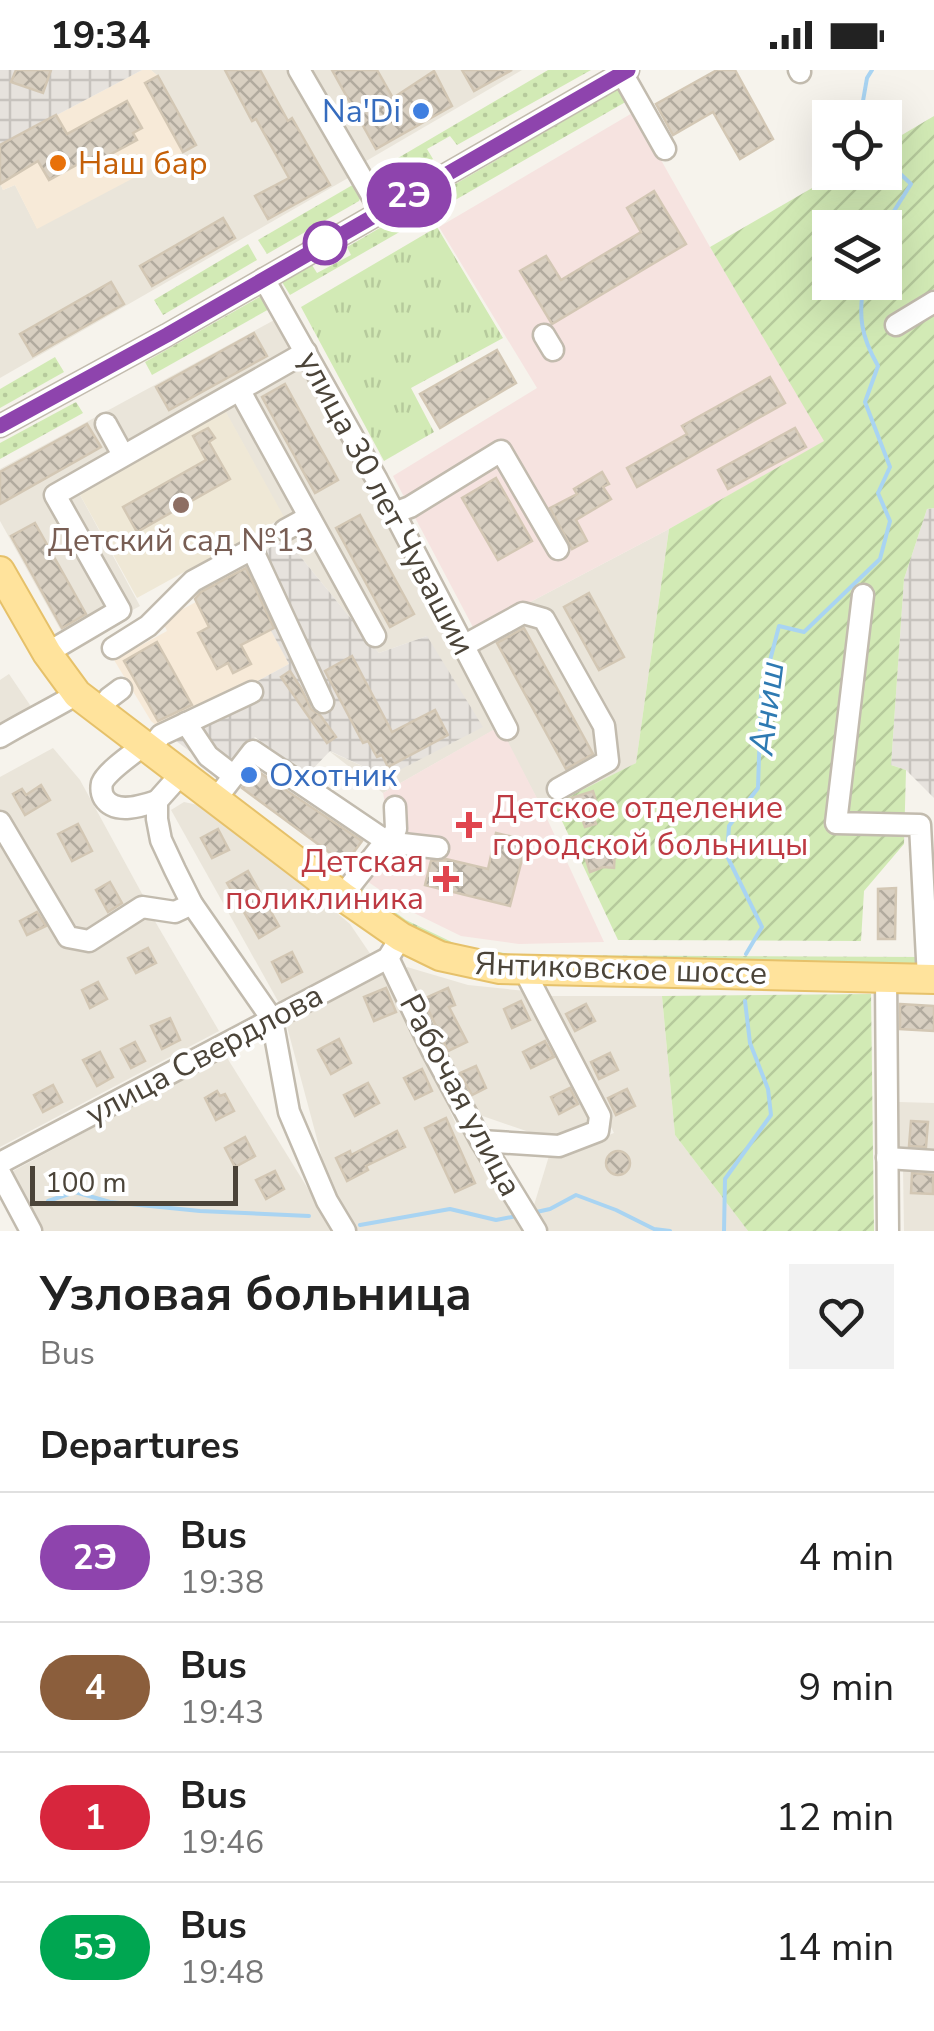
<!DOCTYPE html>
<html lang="en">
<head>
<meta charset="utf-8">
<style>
  :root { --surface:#fff; --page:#f2f2f2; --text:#222; --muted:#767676; --line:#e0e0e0 }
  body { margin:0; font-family:"Nunito Sans",sans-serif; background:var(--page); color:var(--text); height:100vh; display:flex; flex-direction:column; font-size:38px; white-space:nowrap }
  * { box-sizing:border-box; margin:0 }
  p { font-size:32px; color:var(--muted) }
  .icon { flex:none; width:55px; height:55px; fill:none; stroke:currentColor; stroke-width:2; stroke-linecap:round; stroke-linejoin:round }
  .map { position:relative; height:1161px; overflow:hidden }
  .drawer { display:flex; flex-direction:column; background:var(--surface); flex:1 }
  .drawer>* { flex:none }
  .badge { padding:0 20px; border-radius:32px; font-size:35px; line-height:65px }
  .buttons { position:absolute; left:812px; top:30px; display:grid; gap:20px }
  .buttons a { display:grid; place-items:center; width:90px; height:90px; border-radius:0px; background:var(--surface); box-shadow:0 10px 40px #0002; font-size:50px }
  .scale { position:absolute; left:30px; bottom:25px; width:208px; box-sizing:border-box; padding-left:10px; border:5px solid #4b4439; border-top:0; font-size:28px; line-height:35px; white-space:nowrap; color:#4b4439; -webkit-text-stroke:8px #fff; paint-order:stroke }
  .map>.badge { position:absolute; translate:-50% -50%; box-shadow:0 0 0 5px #fff }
  h2 { padding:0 40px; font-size:38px; line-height:90px }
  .round { display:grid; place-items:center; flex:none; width:105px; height:105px; border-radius:0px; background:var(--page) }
  .headline { display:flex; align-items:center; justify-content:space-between; height:170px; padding:0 40px }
  h1 { font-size:48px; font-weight:700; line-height:75px }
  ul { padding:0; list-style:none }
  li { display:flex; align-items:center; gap:30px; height:130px; padding:0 40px; border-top:2px solid var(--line) }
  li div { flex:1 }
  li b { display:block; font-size:38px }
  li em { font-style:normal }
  li .badge { min-width:110px; font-weight:700; text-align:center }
  .status { display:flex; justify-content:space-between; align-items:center; height:70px; padding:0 50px; background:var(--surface); direction:ltr }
  .status svg { height:28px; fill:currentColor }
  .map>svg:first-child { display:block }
</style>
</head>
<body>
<div class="status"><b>19:34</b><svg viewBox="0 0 49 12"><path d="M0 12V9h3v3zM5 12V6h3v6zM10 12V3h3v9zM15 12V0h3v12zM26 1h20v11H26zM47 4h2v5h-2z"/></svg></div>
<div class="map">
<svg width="934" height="1161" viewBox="0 0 934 1161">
  <defs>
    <pattern id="industrial-grid" width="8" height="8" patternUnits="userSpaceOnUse" patternTransform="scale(2.5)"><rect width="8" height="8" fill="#e6e2dd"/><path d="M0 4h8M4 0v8" fill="none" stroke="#c7c3be"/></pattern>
    <pattern id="grass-dots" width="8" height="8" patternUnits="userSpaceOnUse" patternTransform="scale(2.5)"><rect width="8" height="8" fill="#d2eab5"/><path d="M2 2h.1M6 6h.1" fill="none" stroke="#b6ca9c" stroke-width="1.8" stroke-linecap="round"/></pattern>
    <pattern id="park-tufts" width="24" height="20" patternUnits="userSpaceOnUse" patternTransform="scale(2.5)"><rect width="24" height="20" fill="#d2eab5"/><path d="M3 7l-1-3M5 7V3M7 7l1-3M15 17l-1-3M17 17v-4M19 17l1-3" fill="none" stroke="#b6ca9c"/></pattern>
    <pattern id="garden-furrows" width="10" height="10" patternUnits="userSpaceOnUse" patternTransform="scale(2.5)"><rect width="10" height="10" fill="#d2eab5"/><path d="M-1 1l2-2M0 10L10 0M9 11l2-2" fill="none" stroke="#b6ca9c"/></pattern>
    <pattern id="building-cross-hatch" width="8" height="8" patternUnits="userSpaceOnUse" patternTransform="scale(2.5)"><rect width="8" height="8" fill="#d8cfc1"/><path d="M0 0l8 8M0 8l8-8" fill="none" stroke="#b1aa9e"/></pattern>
  </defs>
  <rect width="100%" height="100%" fill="#f6f3ec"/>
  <g fill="#eae5da">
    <polygon points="151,0 288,0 348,108 0,308 0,113 3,120 15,115 37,158 158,6"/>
    <polygon points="307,0 522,0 361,94"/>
    <polygon points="278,248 453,576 475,561 669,459 636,693 543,740 499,657 383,723 329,681 386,707 427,566 379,583 286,469 292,463 226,343 79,423 140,536 69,575 0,451 0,399"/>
    <polygon points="9,604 34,641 0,661 0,610"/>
    <polygon points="53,678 80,710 146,831 87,864 71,861 0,745 0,707"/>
    <polygon points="184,732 212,738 350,854 371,885 279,933 171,740"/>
    <polygon points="0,763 66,871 149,841 219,961 0,1077"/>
    <polygon points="384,897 456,1054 468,1063 528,1161 352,1161 333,1129 285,949"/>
    <polygon points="407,897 468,915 526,921 593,1052 559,1068 532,1063 474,1043 408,910"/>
    <polygon points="546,926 662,926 675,1065 748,1161 549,1161 534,1135 549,1086 614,1063"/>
    <polygon points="226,986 334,1161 42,1161 13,1101"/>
    <polygon points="899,1032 934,1033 934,1081 898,1079"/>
    <polygon points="903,1098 934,1100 934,1161 904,1161"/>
  </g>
  <g fill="#f7ead8">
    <polygon points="142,0 151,0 158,6 196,75 37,159 15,115 3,120 0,113 0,75"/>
    <polygon points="239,500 289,594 164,662 151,651 114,590 167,561 162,550 196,532 192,523"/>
  </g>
  <g fill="url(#industrial-grid)">
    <polygon points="0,0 142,0 0,75"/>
    <polygon points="934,438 934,728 906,700 891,695 904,509 927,439"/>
    <polygon points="286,469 379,583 427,566 483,657 386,707 330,681 307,705 255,667 219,703 164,662 289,594 236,496"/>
  </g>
  <polygon fill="#efe8d6" points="226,342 284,447 137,528 79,423"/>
  <g fill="#f6e3e0">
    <polygon points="634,42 710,177 825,371 669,459 475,561 393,406 537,318 439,157"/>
    <polygon points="500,656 543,740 604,872 519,874 461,866 412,842 361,807 392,769 383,723"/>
  </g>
  <g fill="url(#grass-dots)">
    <polygon points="548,0 591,0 457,75 450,66 427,79 433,89 380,120 375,116 369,105"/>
    <polygon points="622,17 629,30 290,225 282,212 312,195 317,203 351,185 347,177"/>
    <polygon points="356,113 362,123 359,131 267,184 258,170"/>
    <polygon points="248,174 257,190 163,245 154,230"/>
    <polygon points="263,225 271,238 152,305 145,292"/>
    <polygon points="55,287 64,302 0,338 0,319"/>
    <polygon points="76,332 83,343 0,389 0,373"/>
    <polygon points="358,815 406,850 458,875 516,885 924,887 922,893 915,895 508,890 456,881 401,852 358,823"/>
  </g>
  <polygon fill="url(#park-tufts)" points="437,157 503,268 411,318 434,362 384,391 301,237"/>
  <g fill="url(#garden-furrows)" fill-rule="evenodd">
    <path d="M934,46V438L927,439L904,509L891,695L906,700L904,774L864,821L861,871L618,870L554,734L636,693L669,459L824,371L710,177L838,103L885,102V75ZM830,158H885V212H830Z"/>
    <polygon points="871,924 874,1161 748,1161 675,1065 662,926"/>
  </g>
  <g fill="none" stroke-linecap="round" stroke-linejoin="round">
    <g stroke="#a9d4f2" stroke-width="4">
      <polyline points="860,48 867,8 872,0"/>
      <polyline points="885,93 891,95 911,114 894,141 886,165 895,184 885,188"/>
      <path d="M746,884L762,857L727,786L729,756L758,718L761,625L779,556L804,562L880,489L890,451L878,423L890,397L865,332L878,296C861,266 858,247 864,212"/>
      <polyline points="48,1131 75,1122 110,1132 200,1141 309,1146"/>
      <polyline points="532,1143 550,1139 576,1125 616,1140 654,1159 670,1161"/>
      <polyline points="360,1155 450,1139 496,1150 517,1146"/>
      <polyline points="724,1161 725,1109 771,1045 768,1019 750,973 745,931"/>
    </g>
  </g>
  <g fill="url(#building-cross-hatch)" stroke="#d3c7b4" stroke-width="2.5">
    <polygon points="16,0 51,0 43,23 11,12"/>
    <polygon points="225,0 260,0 288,51 292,48 330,115 268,149 255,126 289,108 256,49 252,51"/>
    <polygon points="332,0 377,0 393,28 434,1 452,36 376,79"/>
    <polygon points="462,0 512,0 474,21"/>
    <polygon points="717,0 735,0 773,69 740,89 713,42 673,65 656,34"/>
    <polygon points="158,6 196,75 183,82 145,13"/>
    <polygon points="127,31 142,58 133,63 137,70 85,98 82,92 49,110 38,91 0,114 0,75 56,45 67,64"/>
    <polygon points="654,121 686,174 552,254 520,201 546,186 561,210 641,162 627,138"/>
    <polygon points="223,148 235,168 152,216 140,196"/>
    <polygon points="111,212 124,234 33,286 20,264"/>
    <polygon points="254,263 267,286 169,340 156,317"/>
    <polygon points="497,280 516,313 440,358 420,324"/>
    <polygon points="770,307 785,333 637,417 627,398 687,364 682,356"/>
    <polygon points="285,314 338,410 315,423 262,327"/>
    <polygon points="87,354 101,377 0,434 0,402"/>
    <polygon points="208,358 215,368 209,372 230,409 137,462 123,437 206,390 193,366"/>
    <polygon points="795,358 806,377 728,419 718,400"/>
    <polygon points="602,402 609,414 603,417 611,429 576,450 587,471 572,479 550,438 577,424 574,419"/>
    <polygon points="496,408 532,471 498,490 462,428"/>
    <polygon points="360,445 414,544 390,557 336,458"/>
    <polygon points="35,453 86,544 62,558 11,466"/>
    <polygon points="246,498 274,558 241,575 251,594 233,603 228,593 217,599 198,563 209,557 195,529 201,522"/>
    <polygon points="589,523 624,587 599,600 564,537"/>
    <polygon points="524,558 593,684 566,699 497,573"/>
    <polygon points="157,572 192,635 158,651 124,591"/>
    <polygon points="352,586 392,662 435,640 448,665 388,697 382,685 377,687 368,671 363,673 325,601"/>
    <polygon points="290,601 301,618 311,639 320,645 336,667 327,673 281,607"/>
    <polygon points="256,700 362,771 345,794 242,718"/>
    <polygon points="41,715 50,730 25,745 13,724 22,719 26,725"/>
    <polygon points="593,721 596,731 589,734 596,754 585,757 578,737 571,739 568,729"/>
    <polygon points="78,754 92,781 72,791 58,764"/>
    <polygon points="218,759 229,780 212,788 201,768"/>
    <polygon points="496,763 527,770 510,836 425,815 431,791 446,789 488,799"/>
    <polygon points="608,779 615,779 614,798 603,797 590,802 585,786"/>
    <polygon points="248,801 279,856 259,868 227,813"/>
    <polygon points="110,812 122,833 108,842 96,820"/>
    <polygon points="896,818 895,869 878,869 878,819"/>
    <polygon points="37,842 46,856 27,865 20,851"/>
    <polygon points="148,878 156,893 136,903 128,888"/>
    <polygon points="292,882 302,902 282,912 272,892"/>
    <polygon points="98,912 107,929 90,938 82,920"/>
    <polygon points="386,918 396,942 374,951 364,927"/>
    <polygon points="448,918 455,935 449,937 467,972 448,981 423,929"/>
    <polygon points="521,931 530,950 512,958 504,939"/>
    <polygon points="586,934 595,951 575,961 566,944"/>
    <polygon points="900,934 934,936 934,961 900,959"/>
    <polygon points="170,948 180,970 162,979 151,956"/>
    <polygon points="339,969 351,993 331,1004 318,980"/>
    <polygon points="545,971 554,987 531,998 523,982"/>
    <polygon points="135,972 145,991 131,998 121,979"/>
    <polygon points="100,982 113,1007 97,1016 83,990"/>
    <polygon points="610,983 618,1000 599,1009 591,992"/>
    <polygon points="476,996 486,1018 472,1025 460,1003"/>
    <polygon points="422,999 432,1021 415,1029 404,1008"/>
    <polygon points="368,1013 379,1033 355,1046 344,1025"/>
    <polygon points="53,1015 62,1032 43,1042 34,1025"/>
    <polygon points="570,1018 578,1034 559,1044 551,1027"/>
    <polygon points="627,1019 635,1036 616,1045 608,1028"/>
    <polygon points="217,1021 220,1026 225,1024 234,1041 216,1050 205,1028"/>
    <polygon points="446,1048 475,1113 455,1122 425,1058"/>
    <polygon points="911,1051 928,1052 926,1077 909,1076"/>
    <polygon points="397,1061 405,1077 366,1096 368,1100 347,1111 336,1088 350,1081 351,1085"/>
    <polygon points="245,1067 255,1086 235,1097 225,1078"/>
    <circle cx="618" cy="1093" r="12"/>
    <polygon points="275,1101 284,1119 266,1129 256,1110"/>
    <polygon points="912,1103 933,1105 933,1124 911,1123"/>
  </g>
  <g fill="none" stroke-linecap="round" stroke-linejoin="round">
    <defs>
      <g id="minor">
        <polyline points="299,0 381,141"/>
        <polyline points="799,0 800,2"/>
        <polyline points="622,3 665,79"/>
        <polyline points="264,209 377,410 507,659"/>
        <polyline points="896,255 934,232"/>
        <polyline points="544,265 553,280"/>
        <polyline points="240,321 375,566"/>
        <polyline points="106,354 123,385"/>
        <polyline points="0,356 167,265 628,0"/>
        <polyline points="394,443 410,437 501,381 558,479"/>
        <polyline points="285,460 309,447"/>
        <polyline points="863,525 836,753 920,755 928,908"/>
        <polyline points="465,575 523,543 544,549 604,656 608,691 558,719"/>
        <polyline points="113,578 148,556 193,511 252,479 323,632"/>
        <polyline points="47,583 120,540 55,425 306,282"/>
        <polyline points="99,641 109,628 121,619"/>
        <polyline points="186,653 208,686 234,706"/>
        <path d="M0,667C25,652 52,639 77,624"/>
        <path d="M144,675C134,683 107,701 102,713C101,718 101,723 104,728C115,745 142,736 157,731"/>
        <polyline points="150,679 161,665 252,622"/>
        <polyline points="182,703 157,731 157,749 161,770 175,800 192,834 272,949 289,1042 327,1131 345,1161"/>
        <polyline points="216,729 253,681 389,773 385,772 342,826"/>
        <polyline points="0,752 68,867 89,871 142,837 175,842 192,834"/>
        <polyline points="385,772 438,778"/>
        <polyline points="389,773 396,759 395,737"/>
        <polyline points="388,888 432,980 481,1071 536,1161"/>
        <polyline points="886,906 888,1161"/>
        <polyline points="481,1071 559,1076 598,1061 600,1046 524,900"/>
        <polyline points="887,1088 934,1091"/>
        <polyline points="0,1093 388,888 401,867"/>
        <polyline points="0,1103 31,1161"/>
      </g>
      <polyline id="major" points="0,501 47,583 77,624 342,826 401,867 440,886 500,899 934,909"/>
    </defs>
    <use href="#minor" stroke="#c2bbae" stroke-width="25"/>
    <use href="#major" stroke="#e6c16a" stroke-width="32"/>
    <use href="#minor" stroke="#fff" stroke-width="20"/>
    <use href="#major" stroke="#ffe39c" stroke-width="28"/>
  </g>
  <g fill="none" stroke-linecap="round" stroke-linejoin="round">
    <defs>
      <polyline id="line" points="0,356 167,265 628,0"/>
    </defs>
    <use href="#line" stroke="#fff" stroke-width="22"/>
    <use href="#line" stroke="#8e44ad" stroke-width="15"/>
  </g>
  <g fill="#3f7fe0" stroke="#fff" stroke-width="4">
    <circle cx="421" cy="41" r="10"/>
    <circle cx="249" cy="705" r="10"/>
  </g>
  <circle fill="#e8710a" stroke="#fff" stroke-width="4" cx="58" cy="93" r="10"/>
  <circle fill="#fff" stroke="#8e44ad" stroke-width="5" cx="325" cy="173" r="20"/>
  <circle fill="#8d6e63" stroke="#fff" stroke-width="4" cx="181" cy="435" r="10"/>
  <g fill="#e0444e" stroke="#fff" stroke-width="4">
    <path d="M464 740h10v10h10v10h-10v10h-10v-10h-10v-10h10z"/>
    <path d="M441 794h10v10h10v10h-10v10h-10v-10h-10v-10h10z"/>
  </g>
  <g text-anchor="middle" stroke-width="8" stroke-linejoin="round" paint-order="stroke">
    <g font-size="32" fill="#366cbe" stroke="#fff" text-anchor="end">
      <text x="401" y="52">Na'Di</text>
      <text x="269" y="716" text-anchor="start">Охотник</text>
    </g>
    <g font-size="32" fill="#c56008" stroke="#fff" text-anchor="start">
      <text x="78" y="104">Наш бар</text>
    </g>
    <g font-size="32" fill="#4b4439" stroke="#fff">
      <text transform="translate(387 433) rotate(62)" y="11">улица 30 лет Чувашии</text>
      <text transform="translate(621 898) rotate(2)" y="11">Янтиковское шоссе</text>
      <text transform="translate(204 984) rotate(-28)" y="11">улица Свердлова</text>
      <text transform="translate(461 1025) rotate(62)" y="11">Рабочая улица</text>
    </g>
    <g font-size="32" fill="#785e54" stroke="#fff">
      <text x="181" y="481">Детский сад №13</text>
    </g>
    <g font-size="32" fill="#be3a42" stroke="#fff" text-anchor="start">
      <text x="492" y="748">Детское отделение<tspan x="492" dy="37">городской больницы</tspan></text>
      <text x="424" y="802" text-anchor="end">Детская<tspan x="424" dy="37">поликлиника</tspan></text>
    </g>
    <g font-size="35" font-style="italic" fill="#2e7ab2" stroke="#fff">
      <text transform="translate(766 638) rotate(-83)" y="12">Аниш</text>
    </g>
  </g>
</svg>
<div class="buttons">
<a><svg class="icon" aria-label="locate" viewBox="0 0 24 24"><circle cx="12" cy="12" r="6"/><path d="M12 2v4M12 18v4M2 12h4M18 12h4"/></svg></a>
<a><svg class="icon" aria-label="layers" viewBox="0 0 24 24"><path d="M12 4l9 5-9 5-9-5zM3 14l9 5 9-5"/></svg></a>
</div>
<div class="scale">100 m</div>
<b class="badge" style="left:409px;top:125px;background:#8e44ad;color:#fff">2Э</b>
</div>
<section class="drawer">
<div class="headline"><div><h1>Узловая больница</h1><p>Bus</p></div><a class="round"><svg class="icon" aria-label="heart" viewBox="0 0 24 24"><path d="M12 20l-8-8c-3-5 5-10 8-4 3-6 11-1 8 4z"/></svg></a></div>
<h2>Departures</h2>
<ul>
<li><span class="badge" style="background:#8e44ad;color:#fff">2Э</span><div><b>Bus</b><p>19:38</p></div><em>4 min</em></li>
<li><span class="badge" style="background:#8b5e3c;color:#fff">4</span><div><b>Bus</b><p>19:43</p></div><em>9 min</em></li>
<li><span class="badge" style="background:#d7263d;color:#fff">1</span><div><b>Bus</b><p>19:46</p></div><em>12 min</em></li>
<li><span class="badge" style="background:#00a651;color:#fff">5Э</span><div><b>Bus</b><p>19:48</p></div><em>14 min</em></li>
</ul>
</section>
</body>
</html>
